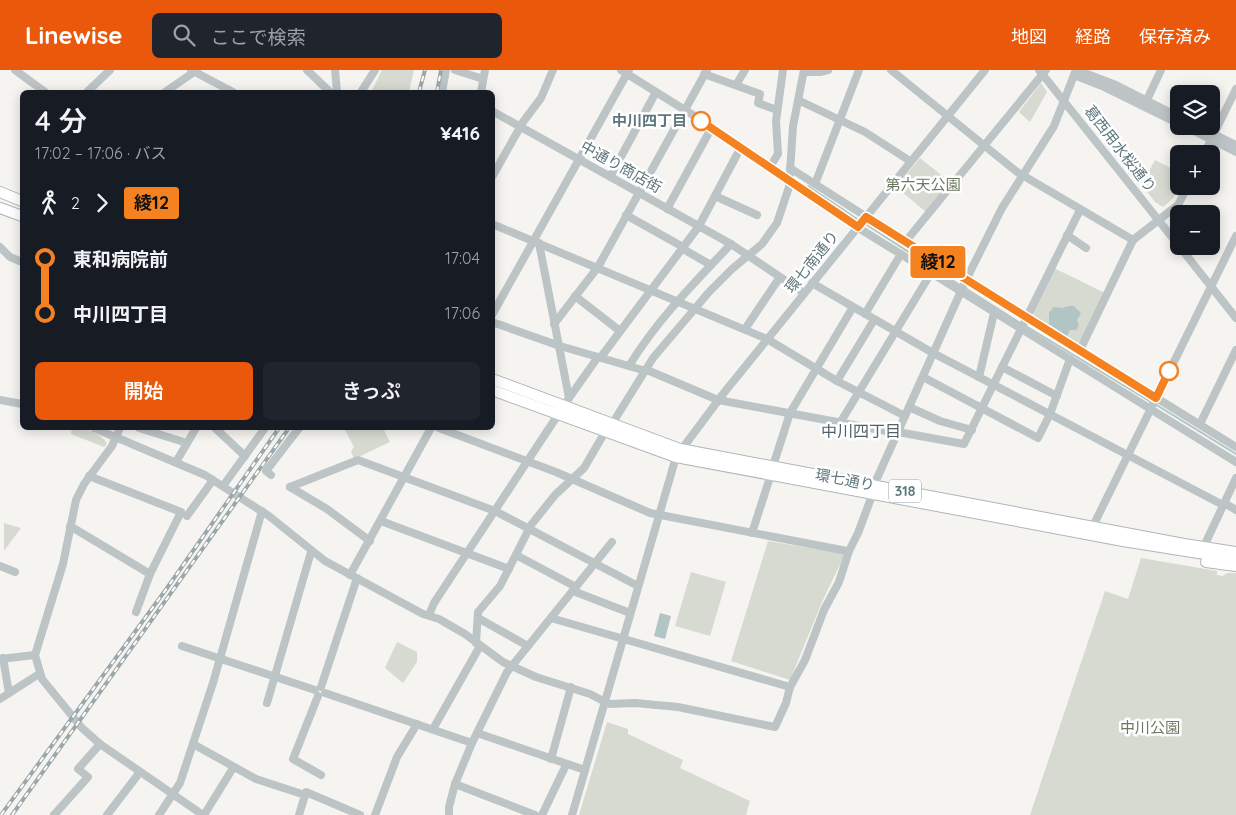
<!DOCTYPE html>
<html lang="ja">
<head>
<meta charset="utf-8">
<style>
  :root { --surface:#171b24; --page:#20242c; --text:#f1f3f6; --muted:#9ea1a6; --accent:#ea580c }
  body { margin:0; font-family:Quicksand,"Noto Sans JP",sans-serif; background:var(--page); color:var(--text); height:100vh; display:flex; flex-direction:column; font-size:19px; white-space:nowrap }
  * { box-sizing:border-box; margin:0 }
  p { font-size:16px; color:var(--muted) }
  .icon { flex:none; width:28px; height:28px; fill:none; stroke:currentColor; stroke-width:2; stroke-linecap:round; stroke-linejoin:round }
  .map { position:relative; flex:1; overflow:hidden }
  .panel { position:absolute; left:20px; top:20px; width:475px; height:340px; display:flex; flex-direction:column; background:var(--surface); border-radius:8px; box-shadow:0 2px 12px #0003 }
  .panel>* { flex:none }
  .badge { padding:0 10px; border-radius:4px; font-size:18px; line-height:32px }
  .buttons { position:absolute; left:1170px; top:15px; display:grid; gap:10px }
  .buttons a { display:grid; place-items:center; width:50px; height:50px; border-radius:8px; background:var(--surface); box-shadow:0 2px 12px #0003; font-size:25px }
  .map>.badge { position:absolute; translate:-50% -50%; box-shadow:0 0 0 2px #fff }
  .legs { display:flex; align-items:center; gap:8px; height:55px; padding:0 15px; font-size:16px }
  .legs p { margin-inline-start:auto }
  .head { display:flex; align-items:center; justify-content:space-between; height:85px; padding:0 15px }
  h1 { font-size:28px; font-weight:600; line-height:38px }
  .button { display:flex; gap:10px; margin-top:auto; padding:10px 15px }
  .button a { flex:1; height:58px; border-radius:8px; background:var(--accent); color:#fff; font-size:20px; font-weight:600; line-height:58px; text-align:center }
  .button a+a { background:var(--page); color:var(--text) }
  ul { padding:0 15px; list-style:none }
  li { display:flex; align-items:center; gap:18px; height:55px; font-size:19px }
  li i { display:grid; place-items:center; width:8px; height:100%; margin:0 6px; background:currentColor }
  li i::after { content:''; width:12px; height:12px; margin:-6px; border:4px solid; border-radius:50%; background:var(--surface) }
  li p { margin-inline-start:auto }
  li:first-child i { background:linear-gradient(#0000 50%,currentColor 0) }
  li:last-child i { background:linear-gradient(currentColor 50%,#0000 0) }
  header { display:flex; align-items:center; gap:30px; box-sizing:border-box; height:70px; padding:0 25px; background:var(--accent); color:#fff }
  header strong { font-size:24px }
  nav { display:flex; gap:28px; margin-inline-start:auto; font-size:18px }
  .search { width:350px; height:45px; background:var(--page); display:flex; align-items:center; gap:12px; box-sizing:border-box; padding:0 18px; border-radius:8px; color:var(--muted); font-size:19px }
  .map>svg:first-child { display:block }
</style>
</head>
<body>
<header>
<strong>Linewise</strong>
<div class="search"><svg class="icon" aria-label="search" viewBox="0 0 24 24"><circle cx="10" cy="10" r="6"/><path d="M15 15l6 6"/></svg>ここで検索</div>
<nav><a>地図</a><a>経路</a><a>保存済み</a></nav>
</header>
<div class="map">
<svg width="1236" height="745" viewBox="0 0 1236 745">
  <rect width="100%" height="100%" fill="#f5f4f1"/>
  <g fill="#d6dad0">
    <polygon points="382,0 414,0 409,22 371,22"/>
    <polygon points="1041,13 1047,22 1030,52 1019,42"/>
    <polygon points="920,88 950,112 926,142 896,117"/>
    <path d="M1155,90L1173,99L1176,93L1179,94C1179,117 1182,122 1163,137L1155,132L1142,115Z"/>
    <polygon points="1054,198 1105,223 1080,272 1075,273 1034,246 1033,242"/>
    <path d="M72,358C83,357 103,364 107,374L104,377L71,364Z"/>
    <polygon points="344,358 383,358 390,372 354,389 351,381 354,377"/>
    <polygon points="4,453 21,458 4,481"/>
    <polygon points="768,471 845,484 822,532 790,610 731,591"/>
    <polygon points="1141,488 1217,501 1217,505 1223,506 1227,503 1236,503 1236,745 1030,745 1105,521 1128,529"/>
    <polygon points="691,502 726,512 710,566 675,556"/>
    <polygon points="397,572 417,582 417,592 403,613 385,598"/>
    <polygon points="607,652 628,659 628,664 683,690 680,698 750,731 746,745 579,745"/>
  </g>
  <g fill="#b2c5c5">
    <polygon points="1069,236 1074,236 1081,243 1077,250 1079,255 1076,260 1070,260 1067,266 1049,254 1049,242 1054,237 1062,238"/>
    <polygon points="660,543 671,546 665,569 654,566"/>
  </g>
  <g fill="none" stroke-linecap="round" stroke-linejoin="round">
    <g stroke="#b2c5c5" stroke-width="2">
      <polyline points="808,116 860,151"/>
      <polyline points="864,153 961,216"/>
      <polyline points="965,218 1020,253"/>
      <polyline points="1024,255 1151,332"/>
      <polyline points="1155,334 1236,384"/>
    </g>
    <defs>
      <g id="major">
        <polyline points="0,122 22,131"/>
        <polyline points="0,138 22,146"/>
        <polyline points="492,309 680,379 1184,474 1236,482"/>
        <polyline points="492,320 676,387 1123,471 1236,489"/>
        <polyline points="1206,492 1236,496"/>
      </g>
    </defs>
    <use href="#major" stroke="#afb6b8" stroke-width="12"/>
    <g stroke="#bdc4c6" stroke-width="8">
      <polyline points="15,0 45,22"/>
      <polyline points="191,0 233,22"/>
      <polyline points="307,0 330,22"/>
      <polyline points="335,0 337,22"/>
      <polyline points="455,0 483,9"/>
      <polyline points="621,0 712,57 857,157 1236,392"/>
      <polyline points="891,0 1017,102 1133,170 1080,280"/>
      <polyline points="1039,0 1179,176"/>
      <polyline points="1077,0 1116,15 1179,47"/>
      <polyline points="804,2 820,2 828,0"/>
      <polyline points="704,4 760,24 758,33 777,40"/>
      <polyline points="1074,5 1102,16 1179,54"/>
      <polyline points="736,15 745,0"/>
      <polyline points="87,22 110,0"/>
      <polyline points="165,22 197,0"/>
      <polyline points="361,22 375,0"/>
      <polyline points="442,22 446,0"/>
      <polyline points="481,22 485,0"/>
      <polyline points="798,30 865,62 910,91"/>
      <polyline points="1145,34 1161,0"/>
      <polyline points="492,41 731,174 804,223"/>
      <polyline points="1184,56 1236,82"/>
      <polyline points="1197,56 1236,75"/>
      <polyline points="1204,84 1236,19"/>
      <polyline points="770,97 778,84 776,51 783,0"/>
      <polyline points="790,98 959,206 1236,377"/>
      <polyline points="492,107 523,52 541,28 553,0"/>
      <polyline points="610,107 656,22"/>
      <polyline points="815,114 859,0"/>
      <polyline points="715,126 757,145"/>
      <polyline points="667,139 712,57"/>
      <polyline points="626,145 683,177"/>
      <polyline points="492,154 767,269 837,311 905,346"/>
      <polyline points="1067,165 1086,178"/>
      <polyline points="1133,170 1178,135 1188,116"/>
      <polyline points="906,171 1046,0"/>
      <polyline points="1179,176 1236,248"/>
      <polyline points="0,177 10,187 22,192"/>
      <polyline points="683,179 711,195"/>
      <polyline points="812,213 933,283 1223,435"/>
      <polyline points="575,226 620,261"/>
      <polyline points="865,244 901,184"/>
      <polyline points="492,245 629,0"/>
      <polyline points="492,252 560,276 646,301"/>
      <polyline points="554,254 598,197 707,0"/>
      <polyline points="745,259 780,207"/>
      <polyline points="601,287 699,156 741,77"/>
      <path d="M629,296C657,250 694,213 731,174"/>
      <polyline points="1002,297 1057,326"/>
      <polyline points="647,300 718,330 897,363"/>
      <polyline points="923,307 1038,368 1050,344 1070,289"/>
      <polyline points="979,307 994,243"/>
      <polyline points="837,311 874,250"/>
      <polyline points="569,328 598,287"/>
      <polyline points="0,330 22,334"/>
      <polyline points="909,337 940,351 972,360"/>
      <polyline points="840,353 931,203"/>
      <polyline points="612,354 653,288 709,222 732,199 762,174 777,153 789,117 793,56 804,0"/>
      <polyline points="1200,354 1236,280"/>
      <polyline points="94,358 205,405 269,446 325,491 423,544 439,549 465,564 503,592 536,607 590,624 609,634 635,633 678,637 775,657 786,633 790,617 805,590 824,540 839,512 849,481"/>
      <polyline points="139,358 187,373"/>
      <polyline points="215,358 245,386"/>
      <polyline points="439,358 556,402 650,443 847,481 849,481 858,463 873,423"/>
      <polyline points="898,362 964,374 1080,140"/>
      <polyline points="176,392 196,358"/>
      <polyline points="773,396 790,343 853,237"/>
      <polyline points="271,405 266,401 299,358"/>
      <polyline points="89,406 181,442 150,504 136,542"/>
      <polyline points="874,415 966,210 1002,138 1054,56 1076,0"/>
      <polyline points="223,416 265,358"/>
      <polyline points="290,417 358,390 495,441 638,516"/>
      <polyline points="290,417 327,439 370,471"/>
      <polyline points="1224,433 1236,440"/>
      <polyline points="187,446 213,410"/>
      <polyline points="381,451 509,499"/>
      <polyline points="70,456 150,504"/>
      <polyline points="1093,456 1236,166"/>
      <polyline points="752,463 771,404"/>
      <polyline points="1206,472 1236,408"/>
      <polyline points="516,485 576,517"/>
      <polyline points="0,496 15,502"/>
      <polyline points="350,505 431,358"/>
      <polyline points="573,521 630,543"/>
      <polyline points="429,545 434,533 569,328 539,173"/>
      <polyline points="478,548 528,576"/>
      <polyline points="551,548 790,617"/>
      <polyline points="476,573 478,542 500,516 531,455 555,425 584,398 605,362"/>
      <polyline points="182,576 315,620"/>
      <polyline points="35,585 63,494 76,430 84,414 112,376 120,358"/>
      <polyline points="3,588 9,623"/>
      <polyline points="0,589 35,585 42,609 82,658 100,674 203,745"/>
      <polyline points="321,617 357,508"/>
      <polyline points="325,623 472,673"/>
      <polyline points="318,626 293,689 321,705"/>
      <polyline points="0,629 39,604"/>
      <polyline points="267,633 311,482"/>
      <polyline points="433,659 480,576"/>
      <polyline points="477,663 585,700"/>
      <polyline points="193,674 256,709 305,725"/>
      <polyline points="551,689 571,617"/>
      <polyline points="455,714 535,745"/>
      <polyline points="54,745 88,707 78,699 100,674"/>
      <polyline points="107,745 140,702"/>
      <polyline points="159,745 180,713 213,613 262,441"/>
      <polyline points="204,745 233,698"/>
      <polyline points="299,745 306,722 360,745"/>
      <polyline points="375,745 397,687 417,654"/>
      <polyline points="449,745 449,737 455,714 472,673 507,602 612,472"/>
      <polyline points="542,745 566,695"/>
      <polyline points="572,745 676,387 723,324 985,0"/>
    </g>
    <use href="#major" stroke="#fff" stroke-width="10"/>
    <defs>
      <g id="rail">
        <polyline points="419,22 425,0"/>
        <polyline points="437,22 441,0"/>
        <polyline points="1,745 167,518 279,358"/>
        <polyline points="12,745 289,358"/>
      </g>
    </defs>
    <use href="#rail" stroke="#9ca7aa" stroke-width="4"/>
    <use href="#rail" stroke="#fff" stroke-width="2" stroke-dasharray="5.5" stroke-linecap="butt"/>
  </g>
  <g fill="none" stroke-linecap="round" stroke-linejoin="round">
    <defs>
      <polyline id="line-1" points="701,51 858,157 866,147 1156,328 1169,301"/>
    </defs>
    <use href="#line-1" stroke="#fff" stroke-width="11"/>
    <use href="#line-1" stroke="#f58220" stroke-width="8"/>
  </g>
  <g fill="#fff" stroke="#f58220" stroke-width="2.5">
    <circle cx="701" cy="51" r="9"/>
    <circle cx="1169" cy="301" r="9"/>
  </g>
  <g text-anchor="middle" stroke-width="5" stroke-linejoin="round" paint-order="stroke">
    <rect fill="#fff" stroke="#8fa0a4" stroke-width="1" x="889" y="409.5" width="32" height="23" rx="4"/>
    <g font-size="14" font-weight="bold" fill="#5f777d">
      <text x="905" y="426">318</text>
    </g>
    <g font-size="15" font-weight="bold" fill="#5f777d" stroke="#fff" text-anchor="end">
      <text x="687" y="56">中川四丁目</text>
    </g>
    <g font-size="15" fill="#5f777d" stroke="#fff">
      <text transform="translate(1120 79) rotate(52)" y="5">葛西用水桜通り</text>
      <text transform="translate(621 97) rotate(29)" y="5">中通り商店街</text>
      <text transform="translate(812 192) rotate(-51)" y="5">環七南通り</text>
      <text transform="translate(845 410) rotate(11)" y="5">環七通り</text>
    </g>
    <g font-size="15" fill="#6c7a62" stroke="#fff">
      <text x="923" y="120">第六天公園</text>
      <text x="1150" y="663">中川公園</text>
    </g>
    <g font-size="16" fill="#516368" stroke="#fff">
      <text x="861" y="367">中川四丁目</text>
    </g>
  </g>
</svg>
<div class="buttons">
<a><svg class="icon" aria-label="layers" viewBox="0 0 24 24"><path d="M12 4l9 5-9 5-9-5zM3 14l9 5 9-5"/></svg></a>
<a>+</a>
<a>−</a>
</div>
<b class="badge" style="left:938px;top:192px;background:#f58220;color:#111">綾12</b>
<section class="panel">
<div class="head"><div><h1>4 分</h1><p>17:02 – 17:06 · バス</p></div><b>¥416</b></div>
<div class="legs"><svg class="icon" aria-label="walk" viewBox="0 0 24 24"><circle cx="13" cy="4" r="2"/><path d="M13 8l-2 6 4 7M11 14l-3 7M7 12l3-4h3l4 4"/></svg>2<svg class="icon" aria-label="forward" viewBox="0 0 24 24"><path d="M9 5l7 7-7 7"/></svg><b class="badge" style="background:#f58220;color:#111">綾12</b></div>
<ul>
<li><i style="color:#f58220"></i><b>東和病院前</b><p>17:04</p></li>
<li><i style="color:#f58220"></i><b>中川四丁目</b><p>17:06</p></li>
</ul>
<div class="button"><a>開始</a><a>きっぷ</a></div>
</section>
</div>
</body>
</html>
